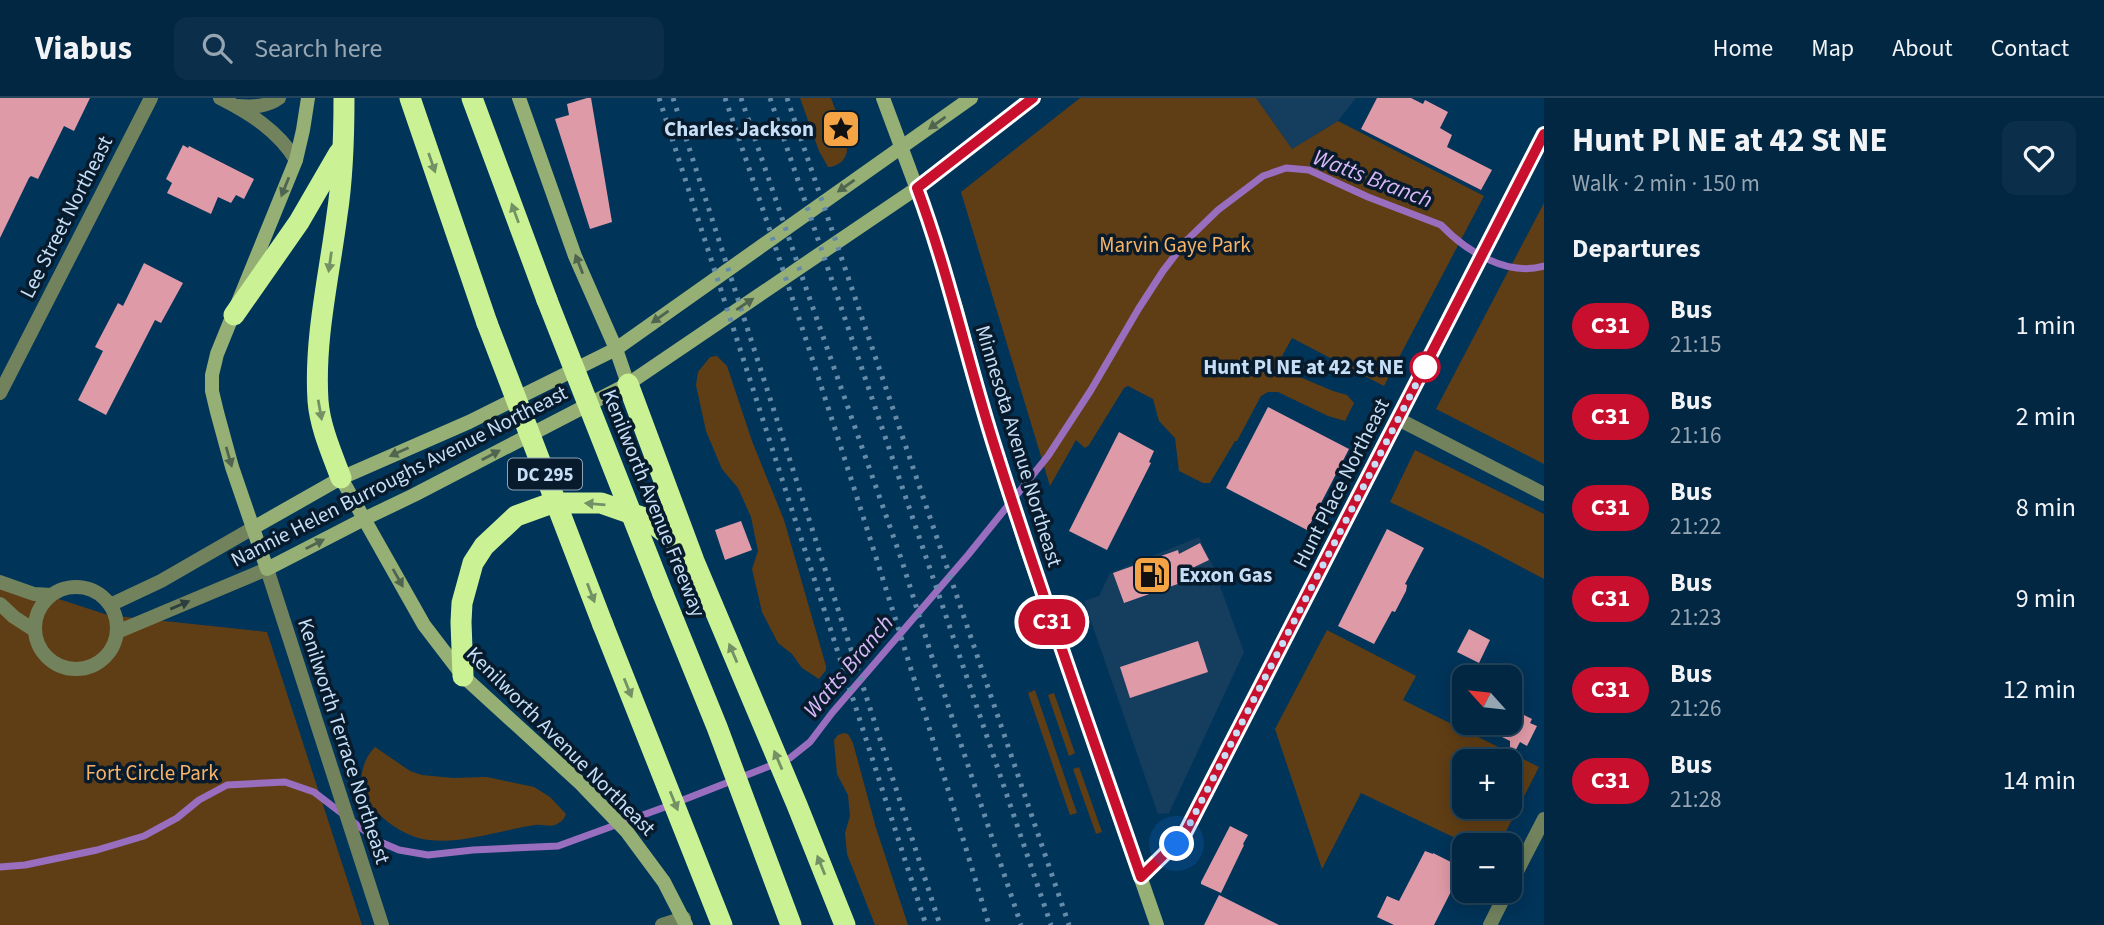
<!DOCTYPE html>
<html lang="en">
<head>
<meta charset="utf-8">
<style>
  :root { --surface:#012743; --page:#0b2f4a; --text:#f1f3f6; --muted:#96a5b2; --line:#23445c }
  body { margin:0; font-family:"Source Sans 3",sans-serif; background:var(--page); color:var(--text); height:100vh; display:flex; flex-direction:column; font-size:26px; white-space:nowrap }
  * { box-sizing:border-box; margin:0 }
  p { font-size:23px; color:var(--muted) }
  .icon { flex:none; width:38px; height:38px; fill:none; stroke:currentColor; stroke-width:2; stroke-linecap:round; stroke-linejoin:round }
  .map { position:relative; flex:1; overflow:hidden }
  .drawer { display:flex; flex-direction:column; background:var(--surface); width:560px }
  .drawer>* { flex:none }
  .badge { padding:0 14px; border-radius:23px; font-size:24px; line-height:46px }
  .needle { width:46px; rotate:297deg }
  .fabs { position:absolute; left:1452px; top:567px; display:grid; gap:14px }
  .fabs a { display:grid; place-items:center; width:70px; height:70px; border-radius:14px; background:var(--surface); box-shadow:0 4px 18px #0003,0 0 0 2px var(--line); font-size:35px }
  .you { position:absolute; width:35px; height:35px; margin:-18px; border:5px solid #fff; border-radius:50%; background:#1a73e8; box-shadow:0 0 0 10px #1a73e833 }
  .map>.badge { position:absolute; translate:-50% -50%; box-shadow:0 0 0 4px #fff }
  h2 { padding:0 28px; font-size:26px; line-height:63px }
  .round { display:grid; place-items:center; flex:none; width:74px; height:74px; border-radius:14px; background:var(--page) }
  .summary { display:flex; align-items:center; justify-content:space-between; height:119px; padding:0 28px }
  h1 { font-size:33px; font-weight:700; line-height:52px }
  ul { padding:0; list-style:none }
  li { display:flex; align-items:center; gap:21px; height:91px; padding:0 28px }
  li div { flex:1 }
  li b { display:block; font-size:26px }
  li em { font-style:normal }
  li .badge { min-width:77px; font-weight:700; text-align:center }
  header { display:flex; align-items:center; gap:42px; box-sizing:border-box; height:98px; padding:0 35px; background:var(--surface); border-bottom:2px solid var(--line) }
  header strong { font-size:33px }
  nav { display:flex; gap:38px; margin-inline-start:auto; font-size:24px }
  .search { width:490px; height:63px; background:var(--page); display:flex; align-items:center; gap:18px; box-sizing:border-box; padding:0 24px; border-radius:14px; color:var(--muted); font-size:26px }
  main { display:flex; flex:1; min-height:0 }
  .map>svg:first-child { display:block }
</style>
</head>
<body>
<header>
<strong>Viabus</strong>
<div class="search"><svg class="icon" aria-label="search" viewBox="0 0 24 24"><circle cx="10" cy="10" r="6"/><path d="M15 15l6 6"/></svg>Search here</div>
<nav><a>Home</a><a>Map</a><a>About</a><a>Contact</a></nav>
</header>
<main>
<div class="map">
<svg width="1544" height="827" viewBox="0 0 1544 827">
  <rect width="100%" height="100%" fill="#013459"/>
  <g fill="#153d5e">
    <polygon points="1256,0 1356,0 1338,23 1292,51"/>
    <polygon points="1199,439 1212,466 1244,554 1169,715 1158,716 1084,503 1099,498 1110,475"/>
  </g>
  <g fill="#603e15" fill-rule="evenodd">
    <path d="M800,0H831C835,11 847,41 847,51C847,62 837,69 828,69L819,53Z"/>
    <polygon points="1080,0 1256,0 1292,51 1338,23 1484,98 1384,288 1292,240 1276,269 1333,293 1347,297 1354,305 1345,323 1328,318 1278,294 1268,294 1261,298 1237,343 1235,343 1210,385 1203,385 1179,373 1175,340 1159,323 1153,301 1128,288 1124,290 1089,347 1085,350 1076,342 1050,388 961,94"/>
    <polygon points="1544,105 1544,366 1436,311"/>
    <polygon points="717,258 727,268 752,343 784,422 826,568 826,572 819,581 802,570 792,556 778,545 762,514 752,471 758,453 751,419 738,390 722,371 706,333 696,287 698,274 710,259"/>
    <polygon points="1415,352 1544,416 1544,481 1478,446 1390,404"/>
    <polygon points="0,482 108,517 267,534 362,827 0,827"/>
    <path d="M1327,532L1416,578L1403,602L1539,669L1499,747H1470L1361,695L1322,771L1275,631ZM1465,663H1510V709H1465Z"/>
    <polygon points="1035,592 1077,715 1070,717 1028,595"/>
    <polygon points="1054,595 1075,655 1069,658 1048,597"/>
    <polygon points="844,635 848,636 853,645 876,730 908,827 875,827 847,756 845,735 850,718 848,697 837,676 834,642 838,637"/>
    <path d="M375,649L410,673L422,677L453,680L487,679L534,689L550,699L566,716C564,722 561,724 555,727C549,729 542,726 535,727C500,732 464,746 429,742C402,739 368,714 362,688C360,674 365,659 375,649Z"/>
    <polygon points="1079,669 1102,734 1096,736 1073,671"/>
  </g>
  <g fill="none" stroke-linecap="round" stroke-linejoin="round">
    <path stroke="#996ebf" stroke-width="7" d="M0,769L25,767L97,752L144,738L177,720L199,702L227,687L285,684L314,694L378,743L399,752L428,757L473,752L558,748L665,709L790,660L810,644L832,615L968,457L1048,358L1091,292L1139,210L1163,173L1186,143L1218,112L1263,78L1286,70L1309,72L1368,99L1441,127C1466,153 1507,179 1544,168"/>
  </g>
  <g fill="#df9aa7">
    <polygon points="0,0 90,0 74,33 64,28 38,81 31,78 29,80 0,140"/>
    <polygon points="587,0 591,0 612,124 590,131 555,21 569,17 567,6"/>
    <polygon points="1377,0 1411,0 1423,6 1425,2 1448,14 1440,30 1452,37 1447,49 1492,72 1481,92 1361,31"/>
    <polygon points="183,47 188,50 189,48 254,81 244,101 236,97 231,105 218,99 211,116 167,95 172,85 166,81"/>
    <polygon points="144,165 183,185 161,225 155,222 106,317 78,302 103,253 95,249 118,205 123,208"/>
    <polygon points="1268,309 1349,351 1307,432 1226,390"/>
    <polygon points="1119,334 1154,353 1149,364 1151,365 1107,452 1069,433"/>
    <polygon points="741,423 752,452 725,462 715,432"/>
    <polygon points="1387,431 1424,450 1405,486 1407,487 1406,493 1395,514 1392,513 1374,546 1338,528"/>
    <polygon points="1200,445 1209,462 1186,473 1189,482 1124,505 1113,475 1178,452 1179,456"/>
    <polygon points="1469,531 1490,542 1479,565 1457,554"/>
    <polygon points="1198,543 1208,574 1130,600 1120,569"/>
    <polygon points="1510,610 1532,621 1530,625 1537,628 1527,648 1520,644 1510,663 1510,643 1474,625 1510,625"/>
    <polygon points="1230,728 1248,737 1243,746 1244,747 1221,795 1201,786 1201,784"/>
    <polygon points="1425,753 1433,756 1433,755 1463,770 1434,827 1394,827 1377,819 1387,798 1399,803"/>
    <polygon points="1219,797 1279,827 1204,827"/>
  </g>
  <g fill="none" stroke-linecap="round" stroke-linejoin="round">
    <g stroke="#72825d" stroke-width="14">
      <path d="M220,0C250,15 278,33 296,62"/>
      <path d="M238,8C253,9 267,9 279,0"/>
      <polyline points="0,295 151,0"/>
      <polyline points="1398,321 1544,396"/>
      <polyline points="0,484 34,496 51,497"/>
      <circle cx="76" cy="530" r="41"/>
      <polyline points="0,506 14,519 34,532"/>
      <polyline points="110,507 161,483 253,430"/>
      <polyline points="117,534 267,471 382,827"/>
      <polyline points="1141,779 1184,737 1544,36"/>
      <polyline points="1510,787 1544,721"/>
      <polyline points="662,827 684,820"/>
      <polyline points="1490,827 1507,793"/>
    </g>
    <g stroke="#96af74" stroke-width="14">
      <polyline points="308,0 303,32 296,62 217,256 212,277 212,293 217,314 232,369 267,471 364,421 414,397 628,286 917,90 1033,0"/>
      <polyline points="519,0 575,158 616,251 628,286"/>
      <polyline points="883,0 925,113 957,213 985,317 1026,449 1157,827"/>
      <polyline points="341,380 424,527 463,578 579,684 627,734 664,784 686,827"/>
      <polyline points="253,430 341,380 469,324 616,251 971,0"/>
    </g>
    <g stroke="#caf294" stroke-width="21">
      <polyline points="410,0 487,225"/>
      <polyline points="472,0 547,202"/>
      <polyline points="234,217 299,124 339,55"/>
      <polyline points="628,286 694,463 797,707 845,827"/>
      <path d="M341,380C332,356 320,329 318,303C314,241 329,179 337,117C343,78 344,39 344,0"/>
      <polyline points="663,496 717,629 791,827"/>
      <polyline points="603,527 722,827"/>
      <polyline points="463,578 461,524 462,505 473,465 484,448 516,418 552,405 601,405 647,421 672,440 687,456"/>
    </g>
    <g stroke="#658ba9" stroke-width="5" stroke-dasharray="3.5 7" stroke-linecap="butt">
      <polyline points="659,0 926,827"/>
      <polyline points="673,0 940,827"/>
      <path d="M725,0C819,274 906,550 989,827"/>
      <polyline points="741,0 807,193 902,463 931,556 1021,827"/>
      <polyline points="770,0 1051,827"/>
      <polyline points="787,0 1069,827"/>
    </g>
    <g stroke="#caf294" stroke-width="21">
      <polyline points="547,202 663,496"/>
      <polyline points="487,225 603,527"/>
    </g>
  </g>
  <defs><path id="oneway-solid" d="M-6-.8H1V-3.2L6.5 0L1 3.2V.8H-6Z" transform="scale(1.75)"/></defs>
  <g fill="#4f6550">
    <use href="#oneway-solid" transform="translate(937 25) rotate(144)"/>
    <use href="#oneway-solid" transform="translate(846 88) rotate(145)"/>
    <use href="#oneway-solid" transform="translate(285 89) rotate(112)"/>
    <use href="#oneway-solid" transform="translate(579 166) rotate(-111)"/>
    <use href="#oneway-solid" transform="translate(745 206) rotate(-34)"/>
    <use href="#oneway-solid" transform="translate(660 219) rotate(145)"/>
    <use href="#oneway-solid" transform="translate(399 354) rotate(156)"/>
    <use href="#oneway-solid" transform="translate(491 357) rotate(-28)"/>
    <use href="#oneway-solid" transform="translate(229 359) rotate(74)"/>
    <use href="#oneway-solid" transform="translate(315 446) rotate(-27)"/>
    <use href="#oneway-solid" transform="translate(398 480) rotate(61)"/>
  </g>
  <g fill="#739165">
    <use href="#oneway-solid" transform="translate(432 65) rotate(71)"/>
    <use href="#oneway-solid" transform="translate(515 115) rotate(-110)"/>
    <use href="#oneway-solid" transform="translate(330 164) rotate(98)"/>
    <use href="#oneway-solid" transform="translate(320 312) rotate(80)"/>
    <use href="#oneway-solid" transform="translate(595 406) rotate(-175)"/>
    <use href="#oneway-solid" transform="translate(591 495) rotate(69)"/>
    <use href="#oneway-solid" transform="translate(733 555) rotate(-113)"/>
    <use href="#oneway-solid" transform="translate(628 590) rotate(68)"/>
    <use href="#oneway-solid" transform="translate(778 662) rotate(-113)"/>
    <use href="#oneway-solid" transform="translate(674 703) rotate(68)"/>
    <use href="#oneway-solid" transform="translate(821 767) rotate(-112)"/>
  </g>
  <use fill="#2d3f3d" href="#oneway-solid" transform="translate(180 507) rotate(-23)"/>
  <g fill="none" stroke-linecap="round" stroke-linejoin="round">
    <defs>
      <path id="line" d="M1033,0L917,90C949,176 968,266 996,353C1041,496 1092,637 1141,779L1184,737L1544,36"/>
    </defs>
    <use href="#line" stroke="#fff" stroke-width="16"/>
    <use href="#line" stroke="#c8102e" stroke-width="10"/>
    <polyline stroke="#c6def6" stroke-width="7" stroke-dasharray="0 12.6" points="1177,746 1184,737 1425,269"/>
  </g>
  <defs>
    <symbol id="sight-square" viewBox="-11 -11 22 22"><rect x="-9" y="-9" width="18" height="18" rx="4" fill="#f4a444" stroke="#081b2c"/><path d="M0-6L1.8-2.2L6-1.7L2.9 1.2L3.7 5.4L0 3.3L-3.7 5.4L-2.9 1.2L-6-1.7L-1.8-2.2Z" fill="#111"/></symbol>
    <symbol id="fuel-square" viewBox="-11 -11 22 22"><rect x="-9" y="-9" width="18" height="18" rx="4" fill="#f4a444" stroke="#081b2c"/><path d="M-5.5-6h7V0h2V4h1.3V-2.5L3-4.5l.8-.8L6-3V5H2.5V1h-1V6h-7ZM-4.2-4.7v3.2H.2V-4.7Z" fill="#111"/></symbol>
  </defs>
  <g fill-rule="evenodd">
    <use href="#sight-square" x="819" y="9" width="44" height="44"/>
    <use href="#fuel-square" x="1130" y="455" width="44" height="44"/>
  </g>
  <circle fill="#fff" stroke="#c8102e" stroke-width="3.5" cx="1425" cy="269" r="14"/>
  <g text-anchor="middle" stroke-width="7" stroke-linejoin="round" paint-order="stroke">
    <rect fill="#081b2c" stroke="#8da4b9" stroke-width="2" x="508" y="360.5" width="74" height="31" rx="5"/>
    <g font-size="19" font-weight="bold" fill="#c6def6">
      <text x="545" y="383">DC 295</text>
    </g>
    <g font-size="21" font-weight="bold" fill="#c6def6" stroke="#081b2c" text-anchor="end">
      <text x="814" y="38">Charles Jackson</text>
      <text x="1179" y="484" text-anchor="start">Exxon Gas</text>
    </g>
    <g font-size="21" fill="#c6def6" stroke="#081b2c">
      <text transform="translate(66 119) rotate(-63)" y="7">Lee Street Northeast</text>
      <text transform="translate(1019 348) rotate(73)" y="7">Minnesota Avenue Northeast</text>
      <text transform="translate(399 378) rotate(-27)" y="7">Nannie Helen Burroughs Avenue Northeast</text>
      <text transform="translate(1341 385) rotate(-63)" y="7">Hunt Place Northeast</text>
      <text transform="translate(654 405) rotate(68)" y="7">Kenilworth Avenue Freeway</text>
      <text transform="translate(344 643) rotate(72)" y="7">Kenilworth Terrace Northeast</text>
      <text transform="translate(561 643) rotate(45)" y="7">Kenilworth Avenue Northeast</text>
    </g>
    <g font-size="21" fill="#f9b364" stroke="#081b2c">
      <text x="1175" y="154">Marvin Gaye Park</text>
      <text x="152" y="682">Fort Circle Park</text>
    </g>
    <g font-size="21" font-weight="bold" fill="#c6def6" stroke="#081b2c" text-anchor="end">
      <text x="1404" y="276">Hunt Pl NE at 42 St NE</text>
    </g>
    <g font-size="23" font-style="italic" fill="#d8b8f8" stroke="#081b2c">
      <text transform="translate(1373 80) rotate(21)" y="8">Watts Branch</text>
      <text transform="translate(848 568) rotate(-50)" y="8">Watts Branch</text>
    </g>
  </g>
</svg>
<div class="fabs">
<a><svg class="needle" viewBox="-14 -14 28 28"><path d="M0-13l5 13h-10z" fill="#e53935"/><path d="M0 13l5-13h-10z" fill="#96a5b2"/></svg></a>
<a>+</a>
<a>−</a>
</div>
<div class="you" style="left:1177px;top:746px"></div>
<b class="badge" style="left:1052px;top:524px;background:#c8102e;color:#fff">C31</b>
</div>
<section class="drawer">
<div class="summary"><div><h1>Hunt Pl NE at 42 St NE</h1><p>Walk · 2 min · 150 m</p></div><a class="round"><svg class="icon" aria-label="heart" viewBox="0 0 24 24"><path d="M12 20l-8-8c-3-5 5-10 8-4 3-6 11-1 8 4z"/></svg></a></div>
<h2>Departures</h2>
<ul>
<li><span class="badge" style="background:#c8102e;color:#fff">C31</span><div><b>Bus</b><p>21:15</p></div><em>1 min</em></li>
<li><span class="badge" style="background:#c8102e;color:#fff">C31</span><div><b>Bus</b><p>21:16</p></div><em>2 min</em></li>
<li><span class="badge" style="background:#c8102e;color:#fff">C31</span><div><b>Bus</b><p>21:22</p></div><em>8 min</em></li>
<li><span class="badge" style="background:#c8102e;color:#fff">C31</span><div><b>Bus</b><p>21:23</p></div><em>9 min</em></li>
<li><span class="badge" style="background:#c8102e;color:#fff">C31</span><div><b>Bus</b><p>21:26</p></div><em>12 min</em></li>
<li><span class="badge" style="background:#c8102e;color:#fff">C31</span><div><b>Bus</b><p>21:28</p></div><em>14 min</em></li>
</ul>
</section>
</main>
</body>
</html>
